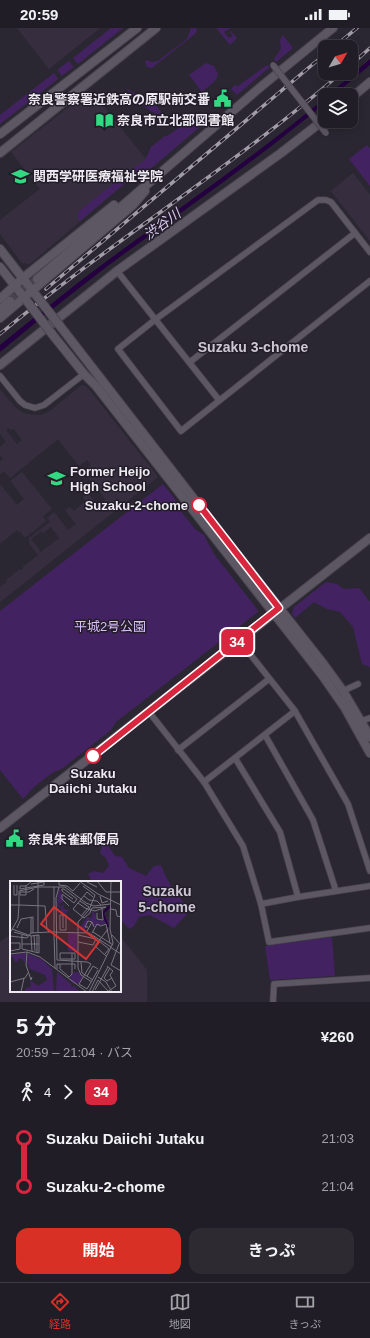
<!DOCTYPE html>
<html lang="ja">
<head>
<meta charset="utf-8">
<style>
  :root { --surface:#201d26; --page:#2d2a32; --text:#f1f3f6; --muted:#a2a2a7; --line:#3d3b43; --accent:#d93025 }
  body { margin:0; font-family:Arial,"Noto Sans JP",sans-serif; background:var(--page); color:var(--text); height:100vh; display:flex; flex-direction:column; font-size:15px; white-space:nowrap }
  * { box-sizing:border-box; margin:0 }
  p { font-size:13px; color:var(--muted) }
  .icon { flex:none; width:22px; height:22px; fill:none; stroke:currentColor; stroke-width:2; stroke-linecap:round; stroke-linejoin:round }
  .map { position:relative; height:974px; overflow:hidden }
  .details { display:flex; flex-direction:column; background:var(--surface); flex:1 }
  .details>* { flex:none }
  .badge { padding:0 8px; border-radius:6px; font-size:14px; line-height:26px }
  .needle { width:26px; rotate:52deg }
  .tools { position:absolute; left:318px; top:12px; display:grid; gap:8px }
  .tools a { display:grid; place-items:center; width:40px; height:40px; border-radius:8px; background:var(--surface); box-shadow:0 2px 10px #0003,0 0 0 1px var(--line); font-size:20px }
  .map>.badge { position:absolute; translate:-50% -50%; box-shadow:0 0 0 2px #fff }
  .legs { display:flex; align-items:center; gap:6px; height:44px; padding:0 16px; font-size:13px }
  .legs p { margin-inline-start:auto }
  .overview { display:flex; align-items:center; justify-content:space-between; height:68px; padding:0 16px }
  h1 { font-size:22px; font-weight:700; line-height:30px }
  .cta { display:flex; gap:8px; margin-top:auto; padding:8px 16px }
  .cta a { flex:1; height:46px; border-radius:12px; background:var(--accent); color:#fff; font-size:16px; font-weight:700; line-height:46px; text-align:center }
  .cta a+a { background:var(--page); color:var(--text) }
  ul { padding:0 16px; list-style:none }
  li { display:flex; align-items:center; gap:14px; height:48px; font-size:15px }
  li i { display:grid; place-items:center; width:6px; height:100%; margin:0 5px; background:currentColor }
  li i::after { content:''; width:10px; height:10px; margin:-5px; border:3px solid; border-radius:50%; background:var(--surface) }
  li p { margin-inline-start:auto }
  li:first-child i { background:linear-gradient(#0000 50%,currentColor 0) }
  li:last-child i { background:linear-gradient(currentColor 50%,#0000 0) }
  .status { display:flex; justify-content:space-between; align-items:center; height:28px; padding:0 20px; background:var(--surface); direction:ltr }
  .status svg { height:11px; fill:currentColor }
  .tab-bar { display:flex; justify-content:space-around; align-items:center; height:56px; border-top:1px solid var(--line); background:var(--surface); font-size:11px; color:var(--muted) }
  .tab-bar a { display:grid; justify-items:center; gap:2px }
  .tab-bar .current { color:var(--accent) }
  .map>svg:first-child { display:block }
</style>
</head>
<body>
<div class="status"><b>20:59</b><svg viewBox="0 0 49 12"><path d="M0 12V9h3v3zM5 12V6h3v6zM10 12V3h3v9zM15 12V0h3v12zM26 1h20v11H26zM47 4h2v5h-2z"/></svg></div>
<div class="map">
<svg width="370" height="974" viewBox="0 0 370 974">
  <rect width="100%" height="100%" fill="#2b2732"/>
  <g fill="#362e3f" fill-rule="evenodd">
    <polygon points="17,0 100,0 49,41"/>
    <polygon points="91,62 152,139 130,151 30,236 22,235 0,206 0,192 40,161 11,124"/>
    <polygon points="353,145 370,167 370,213 331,163"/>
    <path d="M84,357L88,360L158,449L0,574V559L7,554L6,552L20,541L21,542L23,541V539L38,527L28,514L30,513L28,511L50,494L47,490L54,484L68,502L76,496L65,482L70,479L74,483L86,473L83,469L88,465L98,478L106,472L83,443L91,437L87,432L79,438L58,411L10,450L4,443L0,446V434L3,431L0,427V419L6,414L0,406V361L15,379L23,385L32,387H41L50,383L80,358ZM9,400L11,402L14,401L22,412L17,416L6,402ZM51,499L59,510L41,524L31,511L41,503L43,505Z"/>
    <polygon points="22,444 52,481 43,488 46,493 26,509 24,509 20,503 18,504 17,502 0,516 0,456 17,477 24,471 11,454 11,452"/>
    <polygon points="11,906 11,963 120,963 120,908 147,942 147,974 0,974 0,914"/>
  </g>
  <g fill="#432262">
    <polygon points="111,0 123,0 78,36 73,30"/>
    <polygon points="191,0 196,0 197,3 196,5 152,40 147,39 145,34 146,32 152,34 158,33 187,11"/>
    <polygon points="216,0 231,0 224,4 229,10 233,8 230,4 231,3 237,10 230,17"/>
    <polygon points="283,7 293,20 276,34 274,31 281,21 280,12"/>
    <polygon points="69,33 74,39 62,48 57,42"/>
    <polygon points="206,35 214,38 218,46 216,52 202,64 189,47"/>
    <polygon points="267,37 270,39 237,67 231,61 235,57 238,58"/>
    <polygon points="54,45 58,51 0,96 0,87"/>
    <path d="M124,58C134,66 143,72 156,68L157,78L162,86C150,88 133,67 124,58Z"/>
    <polygon points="201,85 207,87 209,91 154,138 130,151 80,193 78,191 78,184 124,147 145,132 151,119 165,108 167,108"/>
    <polygon points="367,117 370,120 370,158 349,131"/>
    <polygon points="163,456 175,471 180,482 195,501 204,507 214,526 257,581 258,584 116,694 111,702 63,740 52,745 34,759 23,771 0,742 0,583"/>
    <polygon points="326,554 337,556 344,561 359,560 370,574 370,639 362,636 353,599 340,584 327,581 314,574 295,590 292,586 294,579"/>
    <path d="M107,816L115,828L122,829L129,840L146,848L154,838L161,837C167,855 179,868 190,883L174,900L150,887L139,889L134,898L129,901L120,891V854H92L88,846L94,843L103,845L109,838L106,830L100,825L102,818Z"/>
    <polygon points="332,909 335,948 270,952 265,918"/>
  </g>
  <g fill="#250041">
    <polygon points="370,31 370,37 334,67 328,67"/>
    <path d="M325,70V75C256,133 182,183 109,237C72,265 36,294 0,324V317C35,289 70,260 107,233C180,179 256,128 325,70Z"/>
  </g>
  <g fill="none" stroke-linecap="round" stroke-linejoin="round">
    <polyline stroke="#48444f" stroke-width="8" stroke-dasharray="8 4" stroke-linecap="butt" points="10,273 37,251"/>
    <defs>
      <g id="street">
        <polyline points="370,224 331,174 326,172 318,172 156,291 118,321 181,403 370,253"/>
        <polyline points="117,243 219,372"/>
        <polyline points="190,334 355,205"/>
        <polyline points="0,348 20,373 25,377 35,380 44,377 84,346"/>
        <polyline points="239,612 295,683 348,776 370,843"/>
        <polyline points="343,663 358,656"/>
        <polyline points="149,684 204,754 243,818 261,876 269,914 370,900"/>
        <polyline points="361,693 370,690"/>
        <polyline points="265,707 313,792 336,863"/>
        <polyline points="178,722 269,651"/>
        <polyline points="235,730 280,804 298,869"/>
        <polyline points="204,754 295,683"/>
        <polyline points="261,876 298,869 370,858"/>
        <polyline points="273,974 274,956 370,950"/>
      </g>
      <g id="secondary">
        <polyline points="351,70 370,54"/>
        <polyline points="0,106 137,0"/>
        <polyline points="0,125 156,0"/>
        <polyline points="0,221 35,266"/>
        <polyline points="0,239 26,272"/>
        <polyline points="37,251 257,62 333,0"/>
        <polyline points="0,271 23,250 114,177"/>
        <polyline points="0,282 10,273"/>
        <polyline points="0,290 133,177 145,163"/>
        <polyline points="60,298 235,524 322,634 343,663 370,709"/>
        <polyline points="52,306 84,346 96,358 322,647 345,680 370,725"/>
        <polyline points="0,337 117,243 281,125 325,91"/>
        <polyline points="0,800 370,510"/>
      </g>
    </defs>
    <use href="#street" stroke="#48444d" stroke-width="7"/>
    <use href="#secondary" stroke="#48444d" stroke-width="10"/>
    <use href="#street" stroke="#5d5764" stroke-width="5.5"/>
    <use href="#secondary" stroke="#5d5764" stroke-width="8"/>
    <defs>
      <g id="rail">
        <polyline points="334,19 357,0"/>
        <polyline points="351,37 370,20"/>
        <polyline points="46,261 325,26"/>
        <path d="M0,306C110,214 233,139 341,45"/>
      </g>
    </defs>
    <use href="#rail" stroke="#a19da6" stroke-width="3.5"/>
    <use href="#rail" stroke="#221d28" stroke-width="2" stroke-dasharray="6" stroke-linecap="butt"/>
    <defs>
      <polyline id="street-bridge" points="273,37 326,105"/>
      <g id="secondary-bridge">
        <polyline points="35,266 60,298"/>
        <polyline points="26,272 52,306"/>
      </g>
    </defs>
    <use href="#street-bridge" stroke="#48444d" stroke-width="7" stroke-linecap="butt"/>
    <use href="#secondary-bridge" stroke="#48444d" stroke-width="10" stroke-linecap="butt"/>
    <use href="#street-bridge" stroke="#5d5764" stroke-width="5.5"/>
    <use href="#secondary-bridge" stroke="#5d5764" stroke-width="8"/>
  </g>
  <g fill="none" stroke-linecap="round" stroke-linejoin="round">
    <defs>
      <polyline id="line-1" points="93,728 279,580 199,477"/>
    </defs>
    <use href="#line-1" stroke="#fff" stroke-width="9"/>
    <use href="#line-1" stroke="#d7263d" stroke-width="6"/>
  </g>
  <defs>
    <symbol id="civic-bare" viewBox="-9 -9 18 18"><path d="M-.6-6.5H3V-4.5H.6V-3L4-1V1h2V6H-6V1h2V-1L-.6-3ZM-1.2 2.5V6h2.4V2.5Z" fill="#32d882" stroke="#221d28" stroke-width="2.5" paint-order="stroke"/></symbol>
    <symbol id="library-bare" viewBox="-9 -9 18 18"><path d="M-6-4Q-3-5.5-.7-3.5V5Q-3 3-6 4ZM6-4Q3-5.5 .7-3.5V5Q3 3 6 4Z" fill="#32d882" stroke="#221d28" stroke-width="2.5" paint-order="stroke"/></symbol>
    <symbol id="university-bare" viewBox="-9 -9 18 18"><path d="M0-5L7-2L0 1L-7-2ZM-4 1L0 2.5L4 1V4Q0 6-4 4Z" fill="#32d882" stroke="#221d28" stroke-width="2.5" paint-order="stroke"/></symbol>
    <symbol id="school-bare" viewBox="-9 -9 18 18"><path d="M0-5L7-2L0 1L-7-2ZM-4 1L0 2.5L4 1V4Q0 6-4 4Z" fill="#32d882" stroke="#221d28" stroke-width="2.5" paint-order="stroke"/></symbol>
  </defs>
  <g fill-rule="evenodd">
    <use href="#civic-bare" x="210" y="58" width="25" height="25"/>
    <use href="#library-bare" x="92" y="80" width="25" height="25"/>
    <use href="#university-bare" x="8" y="136" width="25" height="25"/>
    <use href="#school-bare" x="44" y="438" width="25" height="25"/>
    <use href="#civic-bare" x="2" y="798" width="25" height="25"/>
  </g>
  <g fill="#fff" stroke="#d7263d" stroke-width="2">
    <circle cx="199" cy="477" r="7"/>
    <circle cx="93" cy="728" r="7"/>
  </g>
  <g text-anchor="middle" stroke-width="3" stroke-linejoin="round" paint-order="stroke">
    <g font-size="13" font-weight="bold" fill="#eeeaf2" stroke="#221d28" text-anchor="start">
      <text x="210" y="76" text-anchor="end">奈良警察署近鉄高の原駅前交番</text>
      <text x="117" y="97">奈良市立北部図書館</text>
      <text x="33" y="153">関西学研医療福祉学院</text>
      <text x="70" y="448">Former Heijo<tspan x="70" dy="15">High School</tspan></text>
      <text x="28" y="816">奈良朱雀郵便局</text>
    </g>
    <g font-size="13" font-weight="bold" fill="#eeeaf2" stroke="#221d28" text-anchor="end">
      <text x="188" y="482">Suzaku-2-chome</text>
      <text x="93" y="750" text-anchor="middle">Suzaku<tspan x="93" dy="15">Daiichi Jutaku</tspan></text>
    </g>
    <g font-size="13" fill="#d9befa" stroke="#221d28">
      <text x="110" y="603">平城2号公園</text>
    </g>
    <g font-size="14" font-style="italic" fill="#dac9f1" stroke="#221d28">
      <text transform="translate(162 196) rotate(-36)" y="5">渋谷川</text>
    </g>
    <g font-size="14" font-weight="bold" fill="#cdc7d5" stroke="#221d28">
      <text x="253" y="324">Suzaku 3-chome</text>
      <text x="167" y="868">Suzaku<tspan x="167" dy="16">5-chome</tspan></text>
    </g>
  </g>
  <g transform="translate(10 853)">
    <rect width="111" height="111" fill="#2b2732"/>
    <path d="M49,6L54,20L48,23L51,26L54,23L53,28L59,29L57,32H49L52,28L47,25ZM100,24L94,32L96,37H100L96,38L100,41H97L100,54L96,42L85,46L79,38L75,49H69L77,36L82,37V30L86,34V39L95,40L93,31ZM58,52H67V70H58ZM16,72L15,81L10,77L6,82L2,75L0,79V74ZM18,73L31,78L42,88L44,111H14L16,107L21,106L20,99L28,105L37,99L35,94L20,88L17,82ZM60 97a6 6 0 1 1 12 0a6 6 0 1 1-12 0ZM47,91L61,103L62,108L63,104L70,111H46Z" fill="#432262"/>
    <path fill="none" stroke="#250041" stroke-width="2" d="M98,46L93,32L101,24"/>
    <path fill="none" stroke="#79757f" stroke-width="1" d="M22,0L16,5H10V8L34,4V0M28,0V52M49,0V4L57,5L63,10L70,2M69,0L88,13L111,24M75,0L87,6M87,0L96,11H111M21,3L34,1M4,4V14H7V4M16,4V14H10V11H19L24,8M73,5L85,14L79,29L68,41V87L71,94L82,101M49,6L46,17L47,79L77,81L81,83L69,103L77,108L88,89M52,10V8H54L67,18L64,22L52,13M52,10L63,18M52,14V18L59,25M74,15L79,19L87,20L91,24M90,15L92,22L98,20M70,20L79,26L71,35M68,22L75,27L81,29L85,30L96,26L82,27L81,29L80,32L74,37L63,28L77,11L83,16M0,24H9V10L28,6H55L76,22L84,25L100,23M9,24L35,25L37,48L39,51L79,52L101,66M101,28L106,29L107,35L111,36M87,32V38L93,39L92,28M50,34H56V49H50ZM53,34V47M21,36V52M78,46H75L78,40L82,41M7,47L11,38L23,36V52M2,48L21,55L22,70M4,51L18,55M44,51V6M83,51L103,64M0,52L8,38L9,24M76,52L82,41L84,46M82,52L87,43L91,45L96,43L100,62M44,53L45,87M12,54V68L29,72V54L21,55M24,54L25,70M27,54V71M68,54L86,58L83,64L68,61M102,54L111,64M0,55L17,57L21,52L39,51M89,60L99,68L95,73M0,62H10V68L0,70M12,63H29M109,63L101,84L111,90M100,66L111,73M50,72H65V78H50ZM0,73L17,71M96,75L85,65L98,48M71,81L72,92L83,99M50,83V88L59,96L62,93V72M97,85L103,90L100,94L106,105L97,111M100,87L94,97L97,100L102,97M47,88V83H65V88M77,95L83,85L88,88M22,96L21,99L16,84L17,71L30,76L77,111M88,96L96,101L102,111M0,101L15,97L18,92M85,109L98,86M11,111L14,97M79,111L103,62L100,48L101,0M82,111L88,99L98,110"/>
    <path fill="#d73232" fill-opacity="0.15" stroke="#d73232" stroke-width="2" d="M44,26L89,61L76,78L31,43Z"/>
    <rect width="111" height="111" fill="none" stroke="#eeeaf2" stroke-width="2"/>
  </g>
</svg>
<div class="tools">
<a><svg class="needle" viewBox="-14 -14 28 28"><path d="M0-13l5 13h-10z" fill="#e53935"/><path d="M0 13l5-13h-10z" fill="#a2a2a7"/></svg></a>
<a><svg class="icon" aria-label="layers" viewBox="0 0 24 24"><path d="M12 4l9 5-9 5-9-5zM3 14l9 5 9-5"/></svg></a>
</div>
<b class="badge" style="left:237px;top:614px;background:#d7263d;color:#fff">34</b>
</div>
<section class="details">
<div class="overview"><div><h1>5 分</h1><p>20:59 – 21:04 · バス</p></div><b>¥260</b></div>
<div class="legs"><svg class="icon" aria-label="walk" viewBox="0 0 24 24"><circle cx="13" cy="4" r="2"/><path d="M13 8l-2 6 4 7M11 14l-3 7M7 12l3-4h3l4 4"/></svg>4<svg class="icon" aria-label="forward" viewBox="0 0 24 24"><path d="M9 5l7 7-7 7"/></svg><b class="badge" style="background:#d7263d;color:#fff">34</b></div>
<ul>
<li><i style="color:#d7263d"></i><b>Suzaku Daiichi Jutaku</b><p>21:03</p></li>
<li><i style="color:#d7263d"></i><b>Suzaku-2-chome</b><p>21:04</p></li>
</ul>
<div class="cta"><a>開始</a><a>きっぷ</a></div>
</section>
<nav class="tab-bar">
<a class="current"><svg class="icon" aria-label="directions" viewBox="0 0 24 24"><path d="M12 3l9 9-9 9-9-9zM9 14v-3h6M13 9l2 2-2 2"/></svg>経路</a>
<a><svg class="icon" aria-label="map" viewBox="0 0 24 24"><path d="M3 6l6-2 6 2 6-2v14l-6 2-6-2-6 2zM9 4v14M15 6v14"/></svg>地図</a>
<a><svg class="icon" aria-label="tickets" viewBox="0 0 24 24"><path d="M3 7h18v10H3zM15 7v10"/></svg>きっぷ</a>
</nav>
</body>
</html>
